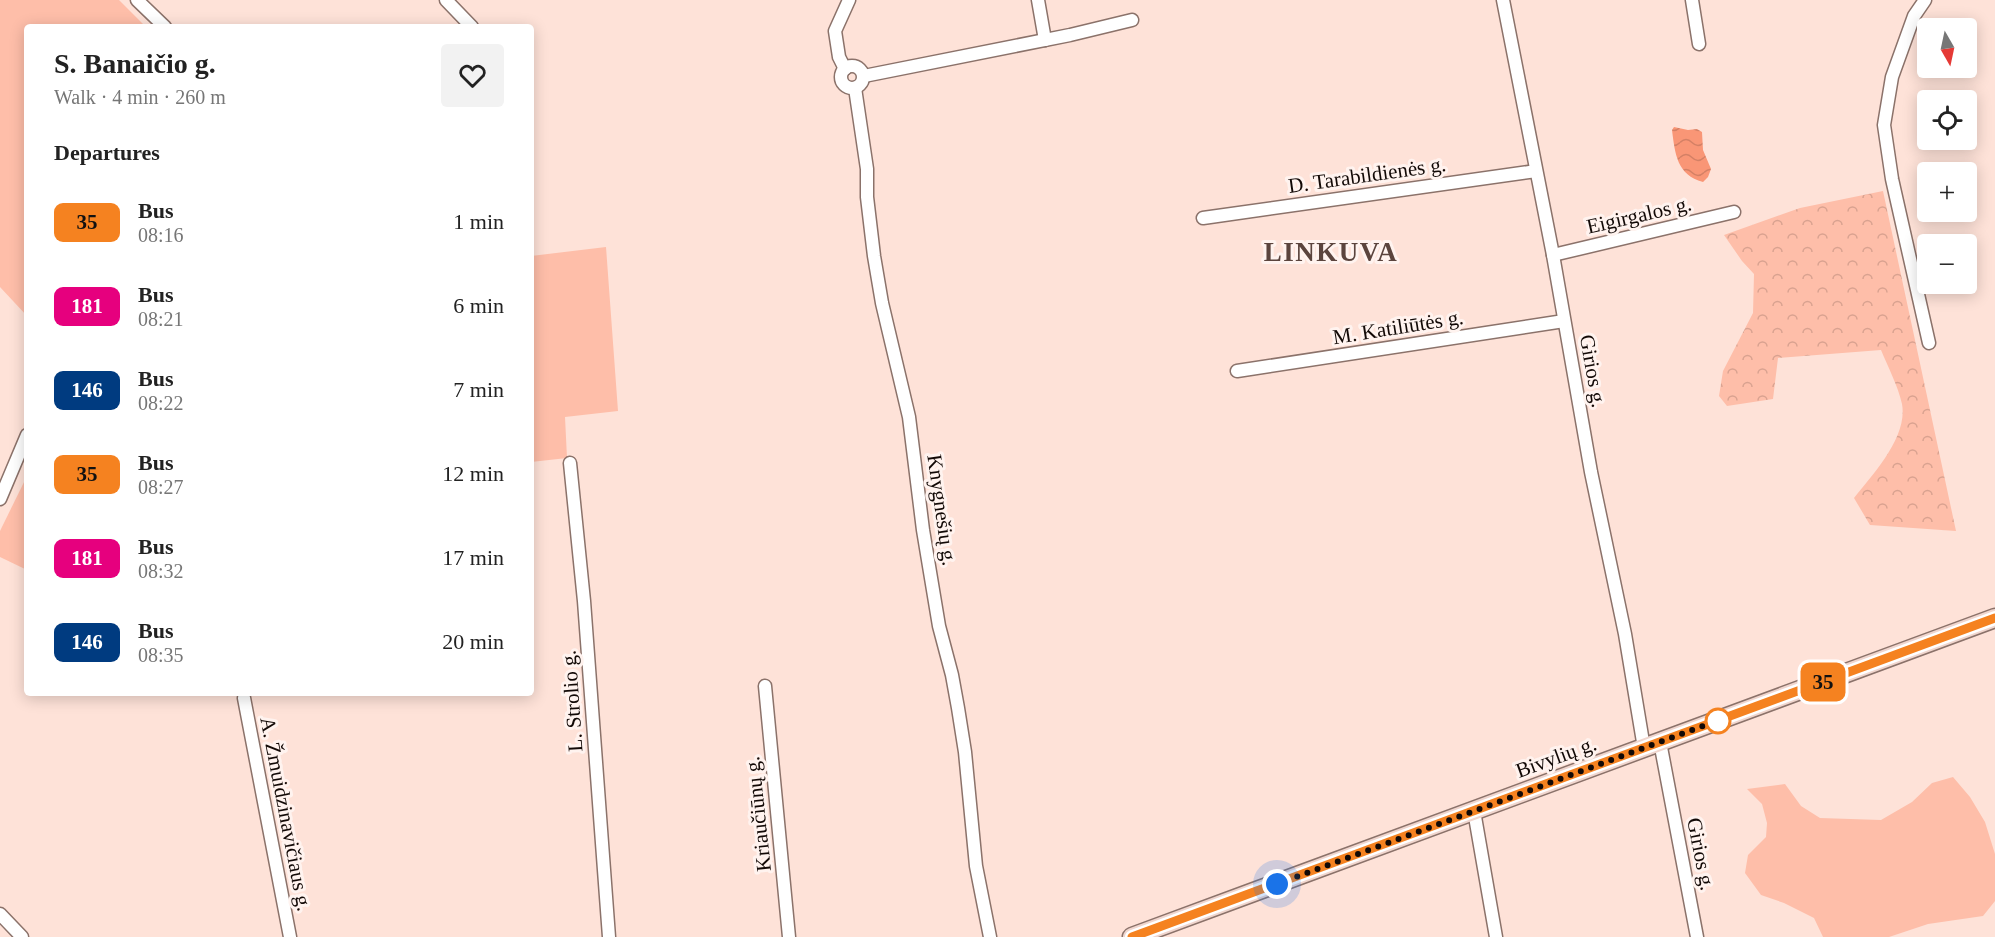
<!DOCTYPE html>
<html lang="en">
<head>
<meta charset="utf-8">
<style>
  :root { --surface:#fff; --page:#f2f2f2; --text:#222; --muted:#767676 }
  body { margin:0; font-family:Georgia,serif; background:var(--page); color:var(--text); height:100vh; display:flex; flex-direction:column; font-size:22px; white-space:nowrap }
  * { box-sizing:border-box; margin:0 }
  p { font-size:20px; color:var(--muted) }
  .icon { flex:none; width:33px; height:33px; fill:none; stroke:currentColor; stroke-width:2; stroke-linecap:round; stroke-linejoin:round }
  .map { position:relative; flex:1; overflow:hidden }
  .panel { position:absolute; left:24px; top:24px; width:510px; height:672px; display:flex; flex-direction:column; background:var(--surface); border-radius:6px; box-shadow:0 3px 15px #0003 }
  .panel>* { flex:none }
  .badge { padding:0 12px; border-radius:9px; font-size:21px; line-height:39px }
  .needle { width:39px; rotate:171deg }
  .controls { position:absolute; left:1917px; top:18px; display:grid; gap:12px }
  .controls a { display:grid; place-items:center; width:60px; height:60px; border-radius:6px; background:var(--surface); box-shadow:0 3px 15px #0003; font-size:30px }
  .you { position:absolute; width:30px; height:30px; margin:-15px; border:4px solid #fff; border-radius:50%; background:#1a73e8; box-shadow:0 0 0 9px #1a73e833 }
  .map>.badge { position:absolute; translate:-50% -50%; box-shadow:0 0 0 3px #fff }
  h2 { padding:0 30px; font-size:22px; line-height:54px }
  .round { display:grid; place-items:center; flex:none; width:63px; height:63px; border-radius:6px; background:var(--page) }
  .overview { display:flex; align-items:center; justify-content:space-between; height:102px; padding:0 30px }
  h1 { font-size:28px; font-weight:800; line-height:45px }
  ul { padding:0; list-style:none }
  li { display:flex; align-items:center; gap:18px; height:84px; padding:0 30px }
  li div { flex:1 }
  li b { display:block; font-size:22px }
  li em { font-style:normal }
  li .badge { min-width:66px; font-weight:700; text-align:center }
  .map>svg:first-child { display:block }
</style>
</head>
<body>
<div class="map">
<svg width="1995" height="937" viewBox="0 0 1995 937">
  <defs>
    <pattern id="forest-crowns" width="20" height="18" patternUnits="userSpaceOnUse" patternTransform="scale(1.5)"><rect width="20" height="18" fill="#febea9"/><path d="M2 6a3 3 0 1 1 6 0M12 15a3 3 0 1 1 6 0" fill="none" stroke="#d9a290"/></pattern>
    <pattern id="water-waves" width="16" height="10" patternUnits="userSpaceOnUse" patternTransform="scale(1.5)"><rect width="16" height="10" fill="#f99676"/><path d="M0 5q4-4 8 0t8 0" fill="none" stroke="#d48065"/></pattern>
  </defs>
  <rect width="100%" height="100%" fill="#fee2d8"/>
  <g fill="#febea9">
    <polygon points="0,0 119,0 146,27 27,27 27,316 0,287"/>
    <polygon points="606,247 618,411 565,417 567,458 531,462 531,256"/>
    <polygon points="27,476 27,570 0,557 0,531"/>
    <polygon points="1953,777 1970,797 1985,822 1995,854 1995,901 1983,916 1928,924 1889,937 1823,937 1814,918 1784,903 1761,895 1745,873 1748,855 1766,837 1767,823 1762,804 1747,789 1785,784 1801,806 1820,818 1881,820 1912,802 1932,783"/>
  </g>
  <path fill="url(#forest-crowns)" d="M1883,191L1956,531L1870,525L1854,498C1873,474 1908,437 1902,404C1898,386 1888,367 1881,350L1778,358L1773,399L1727,406L1719,396L1723,371L1753,313L1754,274L1742,261L1724,235L1800,208Z"/>
  <path fill="url(#water-waves)" d="M1674,127L1688,130L1697,129L1702,132L1703,150L1711,169L1708,177L1703,182C1677,175 1675,154 1672,130Z"/>
  <g fill="none" stroke-linecap="round" stroke-linejoin="round">
    <defs>
      <g id="street">
        <polyline points="137,0 165,27"/>
        <polyline points="446,0 472,27"/>
        <polyline points="1038,0 1045,40"/>
        <polyline points="1503,0 1553,255 1591,472 1625,634 1644,748"/>
        <polyline points="1692,0 1699,44"/>
        <polyline points="1925,0 1914,16 1892,77 1884,125 1892,179 1929,343"/>
        <circle cx="852" cy="77" r="11"/>
        <polyline points="845,69 839,57 835,31 849,0"/>
        <polyline points="864,76 1070,35 1132,20"/>
        <polyline points="855,88 867,169 867,197 874,256 882,303 909,417 923,530 939,626 952,675 958,708 965,752 976,866 990,937"/>
        <polyline points="1203,218 1536,171"/>
        <polyline points="1553,255 1734,212"/>
        <polyline points="1237,371 1564,321"/>
        <polyline points="570,463 584,601 609,937"/>
        <polyline points="0,499 27,435"/>
        <polyline points="765,686 789,937"/>
        <polyline points="244,698 290,937"/>
        <polyline points="1660,742 1697,937"/>
        <polyline points="1474,811 1496,937"/>
        <polyline points="0,914 22,937"/>
      </g>
      <polyline id="secondary" points="1132,937 1995,618"/>
    </defs>
    <use href="#street" stroke="#8b726a" stroke-width="15"/>
    <use href="#secondary" stroke="#8b726a" stroke-width="21"/>
    <use href="#street" stroke="#fff" stroke-width="12"/>
    <use href="#secondary" stroke="#f1d6ce" stroke-width="18"/>
  </g>
  <g fill="none" stroke-linecap="round" stroke-linejoin="round">
    <defs>
      <polyline id="line" points="1132,937 1995,618"/>
    </defs>
    <use href="#line" stroke="#fff" stroke-width="14"/>
    <use href="#line" stroke="#f58220" stroke-width="9"/>
    <polyline stroke="#120906" stroke-width="6" stroke-dasharray="0 10.8" points="1277,884 1722,719 1718,721"/>
  </g>
  <circle fill="#fff" stroke="#f58220" stroke-width="3" cx="1718" cy="721" r="12"/>
  <g text-anchor="middle" stroke-width="6" stroke-linejoin="round" paint-order="stroke">
    <g font-size="21" fill="#120906" stroke="#fff3ef">
      <text transform="translate(1367 175) rotate(-8)" y="7">D. Tarabildienės g.</text>
      <text transform="translate(1639 215) rotate(-13)" y="7">Eigirgalos g.</text>
      <text transform="translate(1398 327) rotate(-9)" y="7">M. Katiliūtės g.</text>
      <text transform="translate(1593 371) rotate(80)" y="7">Girios g.</text>
      <text transform="translate(942 510) rotate(82)" y="7">Knygnešių g.</text>
      <text transform="translate(572 701) rotate(-94)" y="7">L. Strolio g.</text>
      <text transform="translate(1556 757) rotate(-20)" y="7">Bivylių g.</text>
      <text transform="translate(286 814) rotate(79)" y="7">A. Žmuidzinavičiaus g.</text>
      <text transform="translate(758 814) rotate(-96)" y="7">Kriaučiūnų g.</text>
      <text transform="translate(1701 854) rotate(79)" y="7">Girios g.</text>
    </g>
    <g font-size="27" font-weight="bold" letter-spacing="1.5" fill="#5b443d" stroke="#fff3ef">
      <text x="1331" y="261">LINKUVA</text>
    </g>
  </g>
</svg>
<div class="controls">
<a><svg class="needle" viewBox="-14 -14 28 28"><path d="M0-13l5 13h-10z" fill="#e53935"/><path d="M0 13l5-13h-10z" fill="#767676"/></svg></a>
<a><svg class="icon" aria-label="locate" viewBox="0 0 24 24"><circle cx="12" cy="12" r="6"/><path d="M12 2v4M12 18v4M2 12h4M18 12h4"/></svg></a>
<a>+</a>
<a>−</a>
</div>
<div class="you" style="left:1277px;top:884px"></div>
<b class="badge" style="left:1823px;top:682px;background:#f58220;color:#111">35</b>
<section class="panel">
<div class="overview"><div><h1>S. Banaičio g.</h1><p>Walk · 4 min · 260 m</p></div><a class="round"><svg class="icon" aria-label="heart" viewBox="0 0 24 24"><path d="M12 20l-8-8c-3-5 5-10 8-4 3-6 11-1 8 4z"/></svg></a></div>
<h2>Departures</h2>
<ul>
<li><span class="badge" style="background:#f58220;color:#111">35</span><div><b>Bus</b><p>08:16</p></div><em>1 min</em></li>
<li><span class="badge" style="background:#e6007e;color:#fff">181</span><div><b>Bus</b><p>08:21</p></div><em>6 min</em></li>
<li><span class="badge" style="background:#003b80;color:#fff">146</span><div><b>Bus</b><p>08:22</p></div><em>7 min</em></li>
<li><span class="badge" style="background:#f58220;color:#111">35</span><div><b>Bus</b><p>08:27</p></div><em>12 min</em></li>
<li><span class="badge" style="background:#e6007e;color:#fff">181</span><div><b>Bus</b><p>08:32</p></div><em>17 min</em></li>
<li><span class="badge" style="background:#003b80;color:#fff">146</span><div><b>Bus</b><p>08:35</p></div><em>20 min</em></li>
</ul>
</section>
</div>
</body>
</html>
